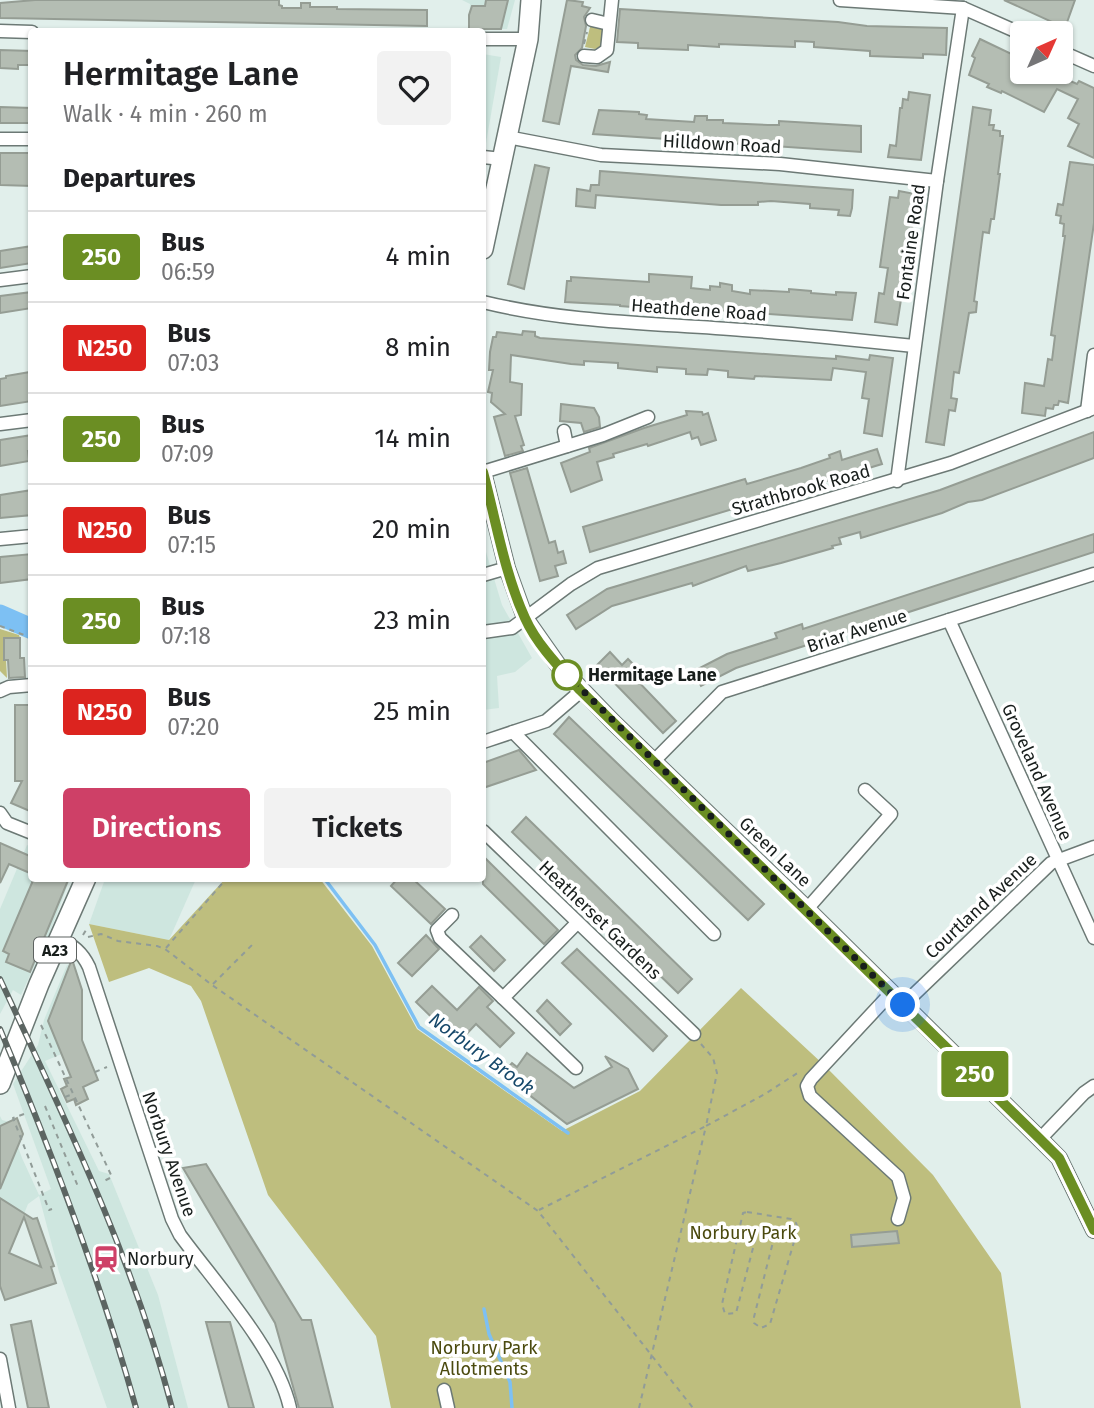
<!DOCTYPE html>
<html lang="en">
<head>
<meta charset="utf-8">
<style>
  :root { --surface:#fff; --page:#f2f2f2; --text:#202124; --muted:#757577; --line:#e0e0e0; --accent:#ce4067 }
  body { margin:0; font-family:"Fira Sans",sans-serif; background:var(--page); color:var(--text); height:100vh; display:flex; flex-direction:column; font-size:26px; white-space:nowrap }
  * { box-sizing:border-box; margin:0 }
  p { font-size:23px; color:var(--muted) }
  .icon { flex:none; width:38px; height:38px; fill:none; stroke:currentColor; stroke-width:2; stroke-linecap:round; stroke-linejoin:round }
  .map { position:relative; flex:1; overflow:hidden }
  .sheet { position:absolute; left:28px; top:28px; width:458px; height:854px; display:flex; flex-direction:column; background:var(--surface); border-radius:7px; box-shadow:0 2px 5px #0004 }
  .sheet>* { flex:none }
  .badge { padding:0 14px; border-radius:5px; font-size:24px; line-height:46px }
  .needle { width:46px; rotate:45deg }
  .fabs { position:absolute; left:1010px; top:21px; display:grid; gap:14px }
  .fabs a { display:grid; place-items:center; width:63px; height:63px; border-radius:7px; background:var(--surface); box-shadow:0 2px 5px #0004; font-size:35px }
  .you { position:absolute; width:35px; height:35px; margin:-18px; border:5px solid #fff; border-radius:50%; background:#1a73e8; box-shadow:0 0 0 10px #1a73e833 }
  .map>.badge { position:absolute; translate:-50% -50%; box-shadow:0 0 0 4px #fff }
  h2 { padding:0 35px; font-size:26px; line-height:63px }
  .round { display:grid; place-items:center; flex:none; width:74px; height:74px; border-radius:7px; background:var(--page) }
  .head { display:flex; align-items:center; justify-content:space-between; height:119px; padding:0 35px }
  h1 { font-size:33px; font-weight:600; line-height:52px }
  .action { display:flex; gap:14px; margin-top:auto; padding:14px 35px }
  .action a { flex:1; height:80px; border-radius:7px; background:var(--accent); color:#fff; font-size:28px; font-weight:600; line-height:80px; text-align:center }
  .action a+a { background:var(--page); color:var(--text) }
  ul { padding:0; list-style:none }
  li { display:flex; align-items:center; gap:21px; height:91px; padding:0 35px; border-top:2px solid var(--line) }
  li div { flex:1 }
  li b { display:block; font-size:26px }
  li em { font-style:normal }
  li .badge { min-width:77px; font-weight:700; text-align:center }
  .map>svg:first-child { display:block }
</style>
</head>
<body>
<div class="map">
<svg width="1094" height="1408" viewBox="0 0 1094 1408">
  <rect width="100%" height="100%" fill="#e1efeb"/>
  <g fill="#cee6df">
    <polygon points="462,0 515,0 507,29 469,29 470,4"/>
    <polygon points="483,54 501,57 486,143 483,143"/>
    <polygon points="483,542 502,605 532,658 515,672 497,676 499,708 483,710"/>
    <polygon points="27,845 31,847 32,878 70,879 50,932 21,995 13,990 0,1014 0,909"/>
    <polygon points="105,879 196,879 169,940 89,924"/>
    <polygon points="67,965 76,969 83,991 83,1045 45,1061 99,1171 109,1174 158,1295 188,1408 107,1408 59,1272 39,1196 28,1204 9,1251 0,1256 0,1116 2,1120 9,1122 22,1158 39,1195 51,1189 13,1084 38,1045 44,1020"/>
  </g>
  <g fill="#bebe7e">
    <polygon points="591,23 606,26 603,46 595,49 585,47"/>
    <polygon points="0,629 19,635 20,638 5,639 7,678 0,671"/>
    <polygon points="225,879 320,879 372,946 417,1029 562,1131 640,1091 741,988 824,1065 933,1175 1001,1273 1021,1408 391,1408 376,1336 268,1195 201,1001 191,986 149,968 109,982 89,924 169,940"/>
  </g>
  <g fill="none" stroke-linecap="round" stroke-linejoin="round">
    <g stroke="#7dc0f3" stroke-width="3.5">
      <polyline points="324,878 375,945 419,1027 568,1133"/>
      <polyline points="484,1309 489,1334 510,1382 512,1408"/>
    </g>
    <polyline stroke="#7dc0f3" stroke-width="21" points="0,615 32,629"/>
  </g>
  <g fill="#b4bdb3" stroke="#959d94" stroke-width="2" fill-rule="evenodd">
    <polygon points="35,0 279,0 279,5 282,6 282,8 301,8 301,3 310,3 310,7 337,7 337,9 427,10 427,26 0,18 0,3"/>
    <polygon points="486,0 508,0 501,29 469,29 469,15 472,6 485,6"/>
    <polygon points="567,0 583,2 582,6 590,8 584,17 586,26 582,48 575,55 576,60 583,65 596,66 610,62 608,72 571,66 559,124 543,121"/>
    <polygon points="1004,0 1075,0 1065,28"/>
    <polygon points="620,9 838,22 867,26 947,28 946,55 923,54 923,58 870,56 870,51 814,47 814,42 795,41 795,47 719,44 719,47 688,45 688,50 638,48 638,43 617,42"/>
    <polygon points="980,39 1022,59 1022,72 1050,72 1077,84 1079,81 1094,88 1094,158 1068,146 1079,124 1068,118 1078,99 1057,89 1044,112 1002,91 1001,93 987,87 989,84 969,75 975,58 972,56"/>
    <polygon points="0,50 32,51 32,65 18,65 18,69 0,68"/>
    <polygon points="909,92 930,95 921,160 888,157 890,145 896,146 900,108 902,108 903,99 908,100"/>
    <polygon points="0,107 32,108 32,123 0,123"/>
    <polygon points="973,107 991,110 989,125 994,125 993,130 1000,131 1000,136 1003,136 998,174 1000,174 994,219 991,219 989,233 983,232 974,301 977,302 976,312 969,313 959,373 954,372 951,398 957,399 955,411 949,410 944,445 926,442"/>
    <polygon points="599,110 639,112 639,114 647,115 646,119 694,122 695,116 707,116 707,120 723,120 723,123 768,125 779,125 779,121 861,126 861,152 593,134"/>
    <polygon points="0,153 32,153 32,186 0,185"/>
    <polygon points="1070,162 1094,165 1094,223 1068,403 1059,401 1058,405 1054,405 1053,409 1046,408 1045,416 1022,413 1025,383 1044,386 1048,359 1052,360 1055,336 1051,335 1065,236 1063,236 1064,224 1060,223 1061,216 1056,215 1058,204 1063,205"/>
    <polygon points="535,165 549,168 524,289 508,284"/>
    <polygon points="600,171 853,190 852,208 850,216 838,215 839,210 810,208 810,204 771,201 758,202 758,205 721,205 596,195 595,208 576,206 577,189 590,191 591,185 599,185"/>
    <polygon points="899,191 915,194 914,203 916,204 897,325 875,322 879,293 884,294 888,268 880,267 890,197 898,198"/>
    <polygon points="32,246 32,263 0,268 0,251"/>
    <polygon points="649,274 692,277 691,288 710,290 710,286 720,287 720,283 732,285 732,291 750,294 750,290 789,292 789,289 811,291 811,293 836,295 836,292 856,293 852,320 673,307 645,306 645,308 620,306 620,305 565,302 567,281 571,281 571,277 649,282"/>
    <polygon points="32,292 32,308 0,313 0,296"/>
    <polygon points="523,331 535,332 535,336 540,338 836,359 836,356 869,360 870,355 893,358 882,436 864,433 869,399 862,398 866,372 833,368 831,380 755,376 754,379 728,377 728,371 708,369 707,375 686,374 686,369 657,367 657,372 618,368 618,363 584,361 584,365 571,364 511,355 510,382 522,384 521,415 515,416 524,445 521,446 523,451 505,456 494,417 505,414 491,402 492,393 488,392 493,370 489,370 490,352 493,337 496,337 497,332 522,335"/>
    <polygon points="30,372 32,401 0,406 0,379 6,378 6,376"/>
    <polygon points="561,404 594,408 599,417 600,427 584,432 581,423 560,421"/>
    <polygon points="686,411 702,412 703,415 708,413 716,440 701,445 698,437 692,439 690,432 648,446 647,444 613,454 614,457 597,462 602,480 571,492 561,463 590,452 589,448 644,428 687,415"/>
    <polygon points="1094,432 1094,458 982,500 968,502 942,513 861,538 860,532 839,538 841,544 832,546 833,548 781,563 748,571 746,566 693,586 692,583 612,606 576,629 567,615 607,589 940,490"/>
    <polygon points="32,435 32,451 28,451 29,461 0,466 0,440"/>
    <polygon points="877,449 882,464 590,552 583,527 745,479 747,484 801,468 830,458 829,455 840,451 842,460"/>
    <polygon points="527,468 549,543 555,541 558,553 563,551 566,563 555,566 558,576 540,581 510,473"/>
    <polygon points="32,490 32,515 0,518 0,495"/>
    <polygon points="1094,534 1094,552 736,668 701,686 694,671 727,654 777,638 775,633 802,624 803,629"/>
    <polygon points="32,554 32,579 0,583 0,557"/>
    <polygon points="4,638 20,638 20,658 24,658 25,677 9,678 8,660 4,660"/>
    <polygon points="610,652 622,665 628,659 637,668 631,674 676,721 663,733 597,665"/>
    <polygon points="15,705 32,705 32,812 11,803 22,781 15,781"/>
    <polygon points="569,717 764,904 748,920 554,734"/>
    <polygon points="519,750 536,770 483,788 483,763"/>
    <polygon points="526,817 692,979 678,993 512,832"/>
    <polygon points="0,843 32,857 32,874 9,864 0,883"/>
    <polygon points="483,856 558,930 544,944 483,884"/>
    <polygon points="34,878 69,878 30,972 6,962 9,954 3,951"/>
    <polygon points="398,878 412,878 445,909 431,924 391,886"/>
    <polygon points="426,935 439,949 412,976 398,963"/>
    <polygon points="481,936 505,960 494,971 470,947"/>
    <polygon points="577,949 667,1036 653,1051 562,963"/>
    <polygon points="72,959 82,990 82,1040 98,1080 83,1087 88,1099 76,1105 74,1099 67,1102 61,1089 67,1086 64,1079 71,1077 48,1021"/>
    <polygon points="432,986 457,1010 479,987 493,1001 487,1007 514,1033 500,1047 476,1024 458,1043 416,1002"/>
    <polygon points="547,1000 571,1024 560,1035 537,1011"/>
    <polygon points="527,1053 574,1088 612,1067 605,1056 628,1069 638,1089 567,1124 502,1074 512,1063 517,1067"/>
    <polygon points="17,1118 23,1134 0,1189 0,1126"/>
    <polygon points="206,1164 302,1320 311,1320 333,1408 299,1408 275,1323 183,1168"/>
    <path d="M0,1198L33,1219L37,1218L54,1266L51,1267L56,1283L5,1300L0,1286ZM24,1217L41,1267L9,1253Z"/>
    <polygon points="897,1231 899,1243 852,1247 851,1235"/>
    <polygon points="31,1321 49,1408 28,1408 11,1325"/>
    <polygon points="206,1322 230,1322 254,1408 229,1408"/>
  </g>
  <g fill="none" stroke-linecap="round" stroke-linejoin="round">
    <defs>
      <g id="minor">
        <polyline points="840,0 963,8 1022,34"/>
        <polyline points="592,20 609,24"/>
        <polyline points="0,31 32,32"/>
        <polyline points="483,39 528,39"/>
        <polyline points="1060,51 1094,66"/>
        <polyline points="584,56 597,57 607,50 612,0"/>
        <polyline points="507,137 601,155 780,164 937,181"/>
        <polyline points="0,139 32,139"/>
        <polyline points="483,157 502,159"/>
        <polyline points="0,280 32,276"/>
        <path d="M483,302C569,323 656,323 743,330C800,334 857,340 914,346"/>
        <polyline points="1087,411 1094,355"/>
        <polyline points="0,424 32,420"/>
        <polyline points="564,431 567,446"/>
        <polyline points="483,472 603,435 648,417"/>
        <polyline points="897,481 937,181 963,8"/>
        <polyline points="0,539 32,536"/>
        <polyline points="483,575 507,568"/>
        <polyline points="949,620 1094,938"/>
        <polyline points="483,632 512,628 571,584 598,568 951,463 1094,408"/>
        <polyline points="0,691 9,687 32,685"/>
        <polyline points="513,732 714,934"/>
        <polyline points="483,742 546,721 581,691"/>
        <polyline points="654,761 722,692 1094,574"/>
        <polyline points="0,813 7,823 32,833"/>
        <polyline points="483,831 694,1034"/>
        <polyline points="807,909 891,814 865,790"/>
        <polyline points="452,915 437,930 440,938 503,998"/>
        <path d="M60,938C73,946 82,952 89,967L172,1219L180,1235C216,1284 277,1350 290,1408"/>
        <polyline points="891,993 811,1079 807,1086 810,1096 898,1177 904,1198 898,1219"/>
        <polyline points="903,1005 1051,863 1094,847"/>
        <polyline points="576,1068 503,998 577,923"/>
        <polyline points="1040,1139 1084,1093 1094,1086"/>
        <polyline points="0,1359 9,1408"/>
        <polyline points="444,1390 448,1408"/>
      </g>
      <polyline id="major" points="483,472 507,568 525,618 558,665 613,722 807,909 1040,1139 1059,1158 1094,1230"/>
      <g id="highway">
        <polyline points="483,249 528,39 531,0"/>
        <polyline points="0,1084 39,984 86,878"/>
      </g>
    </defs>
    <use href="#minor" stroke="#6c7975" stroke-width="15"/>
    <use href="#major" stroke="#6c7975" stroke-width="18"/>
    <use href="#highway" stroke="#6c7975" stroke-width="22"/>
    <g stroke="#919c98" stroke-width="2" stroke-dasharray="5 5" stroke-linecap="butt">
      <polyline points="584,44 587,32"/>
      <polyline points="0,626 32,638"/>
      <polyline points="83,935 86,930"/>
      <polyline points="88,937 101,934 118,941 157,946 165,949 212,985 538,1211 693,1408"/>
      <polyline points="166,948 227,878"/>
      <polyline points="213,984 252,945"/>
      <polyline points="41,1025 112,1177 104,1181"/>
      <polyline points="95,1072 107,1067"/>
      <polyline points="65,1097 73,1094"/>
      <polyline points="45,1106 79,1189"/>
      <polyline points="24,1114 13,1118 49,1210 52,1209"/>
      <polyline points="539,1210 706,1126 717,1073 713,1058 701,1044"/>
      <polygon points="747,1212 791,1219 796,1223 798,1228 770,1324 761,1328 754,1323 754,1317 774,1238 774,1232 770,1225 761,1225 758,1229 736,1313 725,1314 722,1304 743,1213"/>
      <polyline points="639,1408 706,1126 765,1094 799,1072"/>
    </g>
    <use href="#minor" stroke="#fff" stroke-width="12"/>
    <use href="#major" stroke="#fff" stroke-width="16"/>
    <use href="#highway" stroke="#fff" stroke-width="19"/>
    <defs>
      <g id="rail">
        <path d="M0,979C65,1119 133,1258 172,1408"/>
        <path d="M0,1029C52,1153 100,1279 136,1408"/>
      </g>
    </defs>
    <use href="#rail" stroke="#5c6562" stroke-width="6"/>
    <use href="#rail" stroke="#fff" stroke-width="3.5" stroke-dasharray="10" stroke-linecap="butt"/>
  </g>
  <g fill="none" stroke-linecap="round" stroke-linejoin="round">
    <defs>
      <path id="line" d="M483,472C496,520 504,572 525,618C537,645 561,669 581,691L1040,1139L1059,1158L1094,1230"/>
    </defs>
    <use href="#line" stroke="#fff" stroke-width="16"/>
    <use href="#line" stroke="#6b8e23" stroke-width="10"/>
    <polyline stroke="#181e1c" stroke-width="7" stroke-dasharray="0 12.6" points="567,675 903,1005"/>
  </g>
  <defs>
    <symbol id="station-bare" viewBox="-9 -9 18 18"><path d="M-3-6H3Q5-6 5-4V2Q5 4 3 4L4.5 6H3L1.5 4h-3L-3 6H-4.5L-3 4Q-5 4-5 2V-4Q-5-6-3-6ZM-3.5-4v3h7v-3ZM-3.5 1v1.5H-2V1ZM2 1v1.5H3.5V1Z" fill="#ce4067" stroke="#fff" stroke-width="2.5" paint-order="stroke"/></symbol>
  </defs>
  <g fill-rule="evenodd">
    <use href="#station-bare" x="87" y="1240" width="38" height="38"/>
  </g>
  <circle fill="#fff" stroke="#6b8e23" stroke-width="3.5" cx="567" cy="675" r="14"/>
  <g text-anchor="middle" stroke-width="7" stroke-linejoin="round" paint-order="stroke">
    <rect fill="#fff" stroke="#5d6260" stroke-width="2" x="34" y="937.5" width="42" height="25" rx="5"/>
    <g font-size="16" font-weight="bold" fill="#181e1c">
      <text x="55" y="956">A23</text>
    </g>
    <g font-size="18" fill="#181e1c" stroke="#fff">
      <text transform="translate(722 144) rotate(3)" y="6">Hilldown Road</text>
      <text transform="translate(911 242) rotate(-82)" y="6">Fontaine Road</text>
      <text transform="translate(699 310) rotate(4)" y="6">Heathdene Road</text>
      <text transform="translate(801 490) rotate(-16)" y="6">Strathbrook Road</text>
      <text transform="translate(857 631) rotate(-18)" y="6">Briar Avenue</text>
      <text transform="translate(1037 772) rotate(66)" y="6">Groveland Avenue</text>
      <text transform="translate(775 852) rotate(44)" y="6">Green Lane</text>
      <text transform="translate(981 906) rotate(-43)" y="6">Courtland Avenue</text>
      <text transform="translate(600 920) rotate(44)" y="6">Heatherset Gardens</text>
      <text transform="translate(169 1154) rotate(71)" y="6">Norbury Avenue</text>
    </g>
    <g font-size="18" font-weight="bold" fill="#181e1c" stroke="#fff" text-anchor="start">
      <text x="588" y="681">Hermitage Lane</text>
    </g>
    <g font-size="18" fill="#4b4a0e" stroke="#fff">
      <text x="743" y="1239">Norbury Park</text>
      <text x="484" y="1354">Norbury Park<tspan x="484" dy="21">Allotments</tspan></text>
    </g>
    <g font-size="18" fill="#181e1c" stroke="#fff" text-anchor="start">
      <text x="127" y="1265">Norbury</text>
    </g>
    <g font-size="19" font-style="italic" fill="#16486a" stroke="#fff">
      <text transform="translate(482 1053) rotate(36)" y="7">Norbury Brook</text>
    </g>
  </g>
</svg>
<div class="fabs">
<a><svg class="needle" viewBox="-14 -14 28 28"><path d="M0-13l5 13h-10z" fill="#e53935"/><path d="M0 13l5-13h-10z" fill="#757577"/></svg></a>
</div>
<div class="you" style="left:903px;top:1005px"></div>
<b class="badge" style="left:975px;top:1074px;background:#6b8e23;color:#fff">250</b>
<section class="sheet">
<div class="head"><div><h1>Hermitage Lane</h1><p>Walk · 4 min · 260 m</p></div><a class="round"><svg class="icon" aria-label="heart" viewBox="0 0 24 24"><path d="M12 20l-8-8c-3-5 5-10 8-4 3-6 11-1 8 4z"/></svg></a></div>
<h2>Departures</h2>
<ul>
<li><span class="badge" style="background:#6b8e23;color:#fff">250</span><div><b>Bus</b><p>06:59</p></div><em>4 min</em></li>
<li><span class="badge" style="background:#dc241f;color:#fff">N250</span><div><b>Bus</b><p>07:03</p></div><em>8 min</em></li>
<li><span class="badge" style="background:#6b8e23;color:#fff">250</span><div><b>Bus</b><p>07:09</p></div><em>14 min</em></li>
<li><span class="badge" style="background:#dc241f;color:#fff">N250</span><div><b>Bus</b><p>07:15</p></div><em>20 min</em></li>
<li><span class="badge" style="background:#6b8e23;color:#fff">250</span><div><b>Bus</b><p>07:18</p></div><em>23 min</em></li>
<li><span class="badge" style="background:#dc241f;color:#fff">N250</span><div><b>Bus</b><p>07:20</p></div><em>25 min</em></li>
</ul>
<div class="action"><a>Directions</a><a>Tickets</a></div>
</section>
</div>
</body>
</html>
